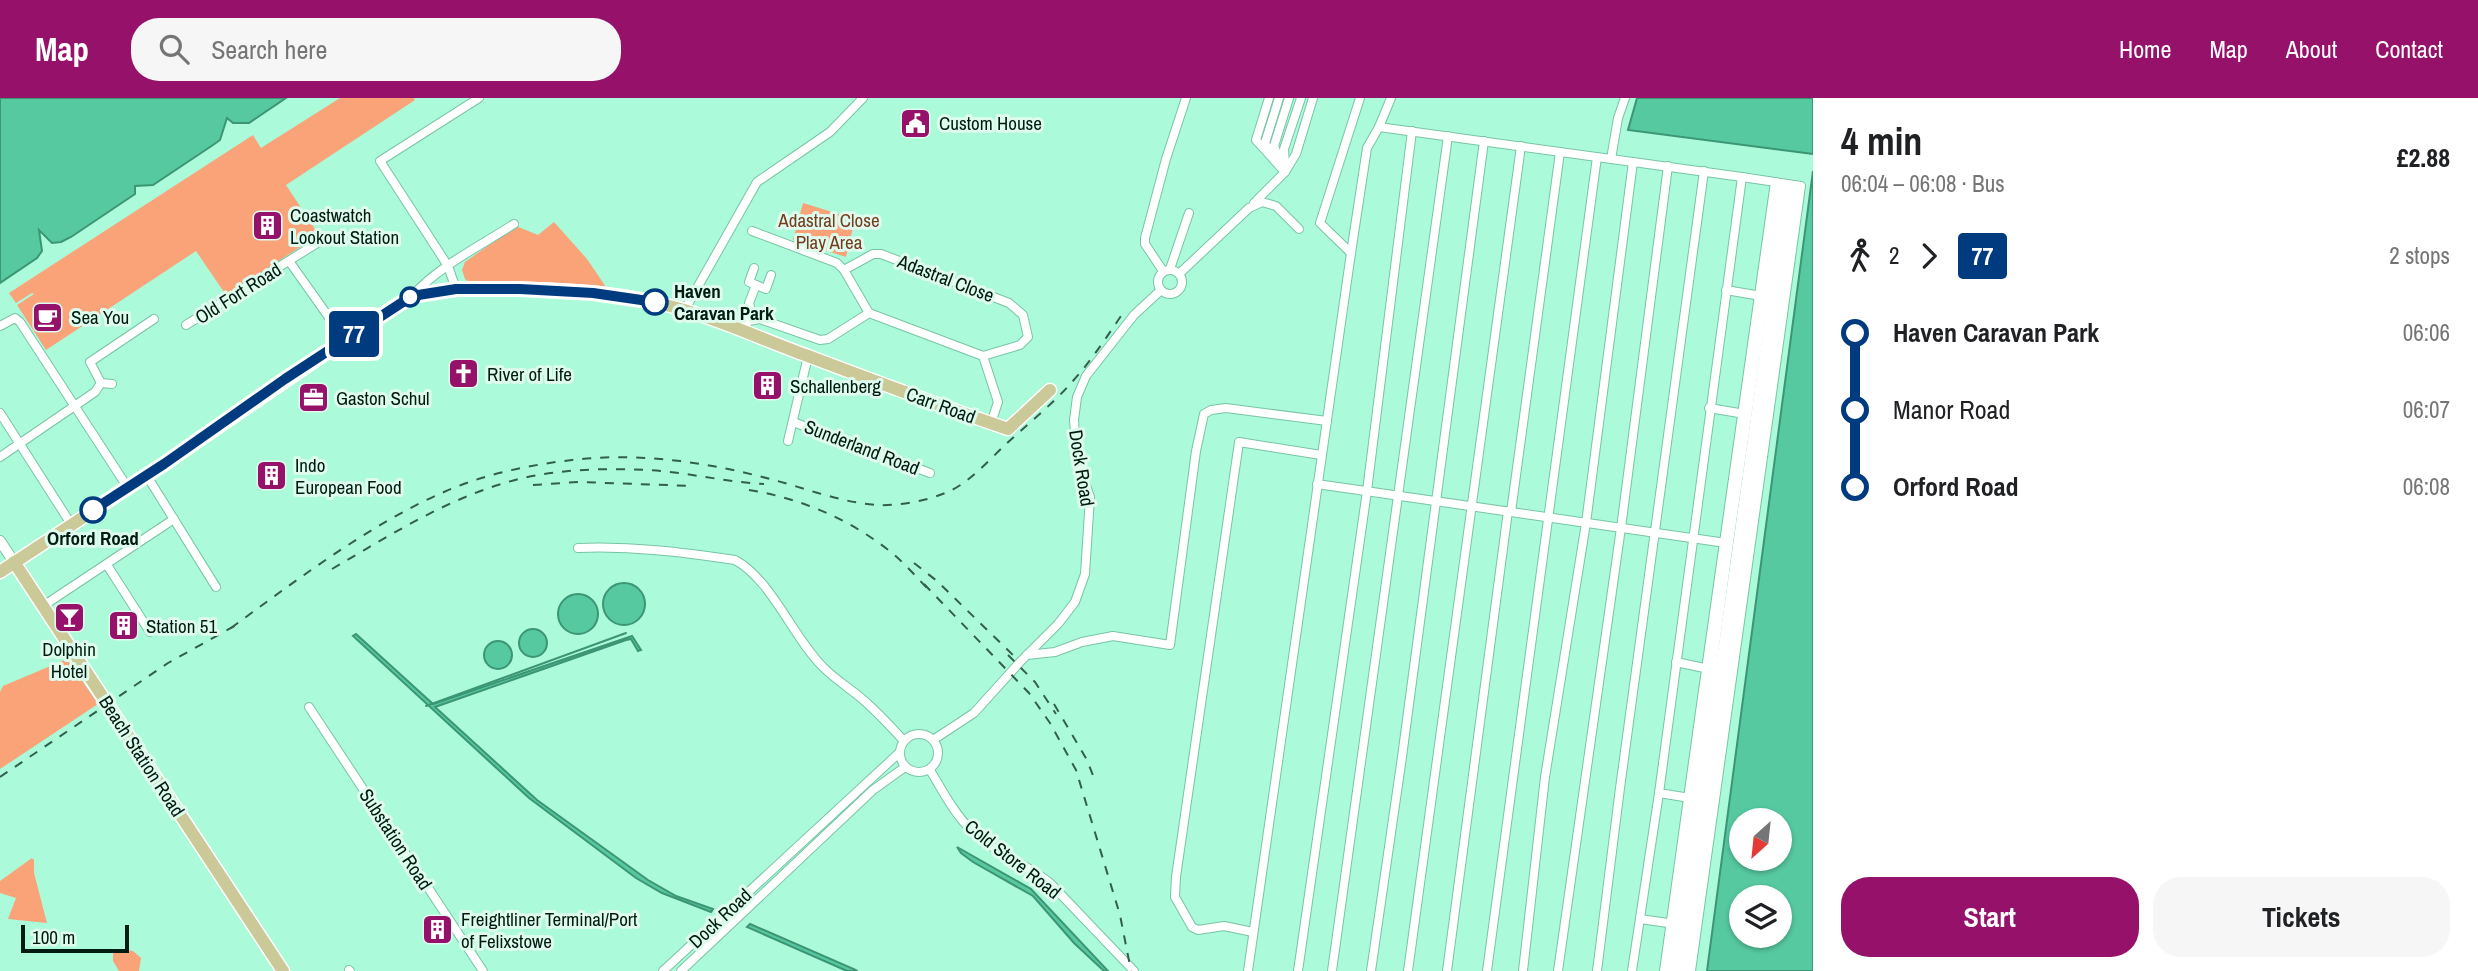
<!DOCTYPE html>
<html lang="en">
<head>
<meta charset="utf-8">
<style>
  :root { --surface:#fff; --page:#f6f6f6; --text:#202124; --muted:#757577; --accent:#96126a }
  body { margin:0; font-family:"Archivo Narrow",sans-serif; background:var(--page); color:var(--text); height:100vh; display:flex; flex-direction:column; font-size:26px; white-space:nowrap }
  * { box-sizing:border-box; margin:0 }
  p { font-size:23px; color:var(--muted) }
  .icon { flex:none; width:38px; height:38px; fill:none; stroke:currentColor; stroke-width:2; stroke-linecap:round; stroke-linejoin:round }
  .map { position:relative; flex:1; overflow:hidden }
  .sheet { display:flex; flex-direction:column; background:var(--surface); width:665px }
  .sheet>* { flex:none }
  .badge { padding:0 14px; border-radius:5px; font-size:24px; line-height:46px }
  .needle { width:46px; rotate:207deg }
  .fabs { position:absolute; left:1729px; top:710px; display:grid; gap:14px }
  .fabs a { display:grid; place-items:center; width:63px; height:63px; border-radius:50%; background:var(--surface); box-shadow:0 2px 5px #0004; font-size:35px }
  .scale { position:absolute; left:21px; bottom:18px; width:108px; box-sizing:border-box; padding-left:7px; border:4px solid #001b11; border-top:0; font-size:19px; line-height:24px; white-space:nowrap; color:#001b11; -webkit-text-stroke:5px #defbee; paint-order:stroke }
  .map>.badge { position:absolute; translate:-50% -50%; box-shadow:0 0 0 4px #fff }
  .legs { display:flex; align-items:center; gap:10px; height:77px; padding:0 28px; font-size:23px }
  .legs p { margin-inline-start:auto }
  .head { display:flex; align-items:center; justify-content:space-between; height:119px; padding:0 28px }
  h1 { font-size:38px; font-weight:700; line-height:52px }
  .button { display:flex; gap:14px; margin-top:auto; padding:14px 28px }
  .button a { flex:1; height:80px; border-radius:28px; background:var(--accent); color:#fff; font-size:28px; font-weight:700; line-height:80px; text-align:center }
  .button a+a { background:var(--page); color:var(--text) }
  ul { padding:0 28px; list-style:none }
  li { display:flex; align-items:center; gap:24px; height:77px; font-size:26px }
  li i { display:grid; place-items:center; width:10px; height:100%; margin:0 9px; background:currentColor }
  li i::after { content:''; width:18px; height:18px; margin:-9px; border:5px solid; border-radius:50%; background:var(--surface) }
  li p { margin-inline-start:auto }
  li:first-child i { background:linear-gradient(#0000 50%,currentColor 0) }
  li:last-child i { background:linear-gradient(currentColor 50%,#0000 0) }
  header { display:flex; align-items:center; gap:42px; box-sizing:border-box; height:98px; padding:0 35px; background:var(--accent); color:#fff }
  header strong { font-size:33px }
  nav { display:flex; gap:38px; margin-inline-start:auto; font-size:24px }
  .search { width:490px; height:63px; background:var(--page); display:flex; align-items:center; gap:18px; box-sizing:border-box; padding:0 24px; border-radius:28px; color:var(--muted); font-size:26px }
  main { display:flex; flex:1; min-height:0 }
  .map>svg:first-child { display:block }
</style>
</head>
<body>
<header>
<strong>Map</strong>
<div class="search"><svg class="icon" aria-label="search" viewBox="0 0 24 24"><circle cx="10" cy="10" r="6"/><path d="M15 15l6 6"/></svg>Search here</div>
<nav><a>Home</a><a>Map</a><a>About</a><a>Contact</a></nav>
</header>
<main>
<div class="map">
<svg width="1813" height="873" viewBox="0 0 1813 873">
  <rect width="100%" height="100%" fill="#abfad9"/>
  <g fill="#faa379">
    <polygon points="340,0 414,0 415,2 286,87 319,137 226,197 196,153 46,252 17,207 34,196 32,195 16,205 9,195 253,37 261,50"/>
    <polygon points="803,105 855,121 846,159 793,142"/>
    <polygon points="554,124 587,161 606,189 541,184 470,185 465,181 462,172 465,164 516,128 538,137"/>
    <polygon points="67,561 98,606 0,671 0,594 3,588"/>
    <polygon points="32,760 34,762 34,775 47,825 8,821 16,800 0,795 0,783"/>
    <polygon points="125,852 133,853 141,860 139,873 119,873 113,863 113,854"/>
  </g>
  <g fill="#56c9a0" stroke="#3c9575" stroke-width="2" fill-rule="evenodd">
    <polygon points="0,0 286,0 249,25 233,25 227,20 220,42 213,47 153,87 135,88 135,96 71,139 61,144 52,145 39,132 42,153 37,160 0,185"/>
    <polygon points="1637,0 1813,0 1813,56 1628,32"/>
    <path d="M1813,73V873H1707ZM1741,723H1780V761H1741ZM1741,800H1780V838H1741Z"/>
    <circle cx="624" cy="506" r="21"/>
    <circle cx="578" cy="516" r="20"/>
    <circle cx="533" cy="545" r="14"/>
    <polygon points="356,536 433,606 632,538 641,552 638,553 631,541 626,542 435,609 537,702 648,782 676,798 713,811 711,814 662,795 636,780 529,700 353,538"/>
    <circle cx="498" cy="557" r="14"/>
    <polygon points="957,749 1031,791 1108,873 1104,873 1074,845 1033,798 973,764 961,755"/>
    <polygon points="750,826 856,872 857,873 847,873 747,829"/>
  </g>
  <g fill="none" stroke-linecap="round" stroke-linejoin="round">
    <polyline stroke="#3c9575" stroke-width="2" points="426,608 626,535"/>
    <defs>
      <g id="minor">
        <polyline points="1269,0 1256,42 1285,74"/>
        <polyline points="1379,29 1391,0"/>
        <polyline points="1269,52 1265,45 1279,0"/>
        <polyline points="1611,61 1618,20 1625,0"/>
        <polyline points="1282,68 1274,48 1289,0"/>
        <polyline points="1285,68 1284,51 1301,0"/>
        <polyline points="1254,105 1285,74 1296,56 1313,0"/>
        <polyline points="752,133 837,165 844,172"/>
        <polyline points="1351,155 1320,125 1360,0"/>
        <polygon points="873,156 881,156 1009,205 1023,217 1028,239 1020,247 983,258 869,215 844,172"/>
        <polyline points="289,163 345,242"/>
        <polyline points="1170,171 1189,115"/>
        <circle cx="1170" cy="184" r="12"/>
        <polyline points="1163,173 1145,146 1145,140 1166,61 1186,0"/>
        <polyline points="1180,175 1249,110 1262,104 1276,108 1299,131"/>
        <polyline points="756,187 766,191 771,177"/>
        <polyline points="456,191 448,168 380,63 479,0"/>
        <polyline points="1726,192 1761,198"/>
        <path d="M412,198C439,168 480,148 514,126"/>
        <polyline points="684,213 757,84 830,34 863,0"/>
        <polyline points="753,220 749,205 756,187 749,184 754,170"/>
        <polyline points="186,227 322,142"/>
        <polyline points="0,228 15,220 20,224 128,390"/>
        <polyline points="744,233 748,223 760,221 820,242 828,241 869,215"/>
        <polyline points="983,258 998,304 991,325"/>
        <polyline points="101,285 90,264 154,221"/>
        <polyline points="1709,310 1745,316"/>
        <polyline points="0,315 71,426"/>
        <polyline points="793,324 930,375"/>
        <polyline points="788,343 808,258"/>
        <polyline points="0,359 95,294 101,285 112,286"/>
        <polyline points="147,378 216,489"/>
        <polyline points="1317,386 1726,445"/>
        <polyline points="1511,414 1560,54"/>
        <path d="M578,450C633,448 681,454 735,462C772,482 793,540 824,570C838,584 856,594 870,608C882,619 893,631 904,643"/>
        <polyline points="107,467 150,534"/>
        <polyline points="43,508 174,421"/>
        <polyline points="1027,557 1055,554 1082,544 1113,538 1170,547 1196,353 1204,316 1211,312 1226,310 1327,323"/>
        <polyline points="1676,564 1709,571"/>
        <polyline points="309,609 483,873"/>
        <circle cx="919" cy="655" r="19"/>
        <polyline points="933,642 974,615 1020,564 1058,526 1075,504 1085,476 1090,399 1077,363 1074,322 1077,299 1086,278 1134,217 1161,192"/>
        <path d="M930,672C942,692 954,715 971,732C993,754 1025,765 1050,785L1134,873"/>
        <polyline points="1659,695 1690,700"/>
        <polyline points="1640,821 1675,826"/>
        <polyline points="1253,834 1224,828 1198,832 1192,829 1175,799 1176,779 1239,344 1321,357"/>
        <polyline points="349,872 350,873"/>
        <polyline points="663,873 900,654"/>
        <polyline points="681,873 873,692 905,669"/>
        <polyline points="1248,873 1351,155 1367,50 1379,29 1742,79 1659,695 1632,873"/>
        <polyline points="1298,873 1367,393 1412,33"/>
        <polyline points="1332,873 1448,38"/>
        <polyline points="1371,873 1402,659 1484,43"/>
        <polyline points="1408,873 1521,48"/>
        <polyline points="1447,873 1508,413"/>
        <polyline points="1487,873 1597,59"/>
        <polyline points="1523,873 1545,679 1586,425 1633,64"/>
        <polyline points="1558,873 1621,430 1668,68"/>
        <polyline points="1597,873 1620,690 1704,73"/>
        <path d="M1664,873C1701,610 1736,347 1775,84"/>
        <polyline points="1671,873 1729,445 1781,85"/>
        <polyline points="1677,873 1788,86"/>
        <polyline points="1684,873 1794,87"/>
        <polyline points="1691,873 1801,88 1742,79"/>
      </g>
      <polyline id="tertiary" points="0,443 14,464"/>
      <g id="primary">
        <polyline points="14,464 283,873"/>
        <path d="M0,474L164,366L395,208C425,189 463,191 498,191C551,191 606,193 657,205C709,216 758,240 808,258C874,283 941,308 1008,331L1050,292"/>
      </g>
    </defs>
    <use href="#minor" stroke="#78c5a6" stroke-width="10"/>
    <use href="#tertiary" stroke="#78c5a6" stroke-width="12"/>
    <use href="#primary" stroke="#fff" stroke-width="15"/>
    <use href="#minor" stroke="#fff" stroke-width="8"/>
    <use href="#tertiary" stroke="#fff" stroke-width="10"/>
    <use href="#primary" stroke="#cbc998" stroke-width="12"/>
    <g stroke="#335e4d" stroke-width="2" stroke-dasharray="9 9" stroke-linecap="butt">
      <polyline points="533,387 578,384 694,388"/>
      <path d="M749,392C799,400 847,420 887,451C903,463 916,479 930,493"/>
      <polyline points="914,465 937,483 1017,561"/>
      <path d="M332,471C392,436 451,398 519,381C560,371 605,370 647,372C686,374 725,384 764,386"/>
      <polyline points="924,486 1029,595 1050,625 1076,672 1120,817 1131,873"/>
      <path d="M231,530C295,483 372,425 444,394C484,376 529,367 572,362C637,354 707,364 770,381C805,390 842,405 878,407C899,408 926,403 945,395C967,387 986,365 1003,349C1025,328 1052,307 1072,284C1092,262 1108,237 1125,212"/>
      <polyline points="1008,557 1035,584 1056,616"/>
      <polyline points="1054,606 1087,662 1094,680"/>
      <polyline points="0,679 168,565 238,526"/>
    </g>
  </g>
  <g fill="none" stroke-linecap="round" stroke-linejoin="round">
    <defs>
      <polyline id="line-1" points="93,412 164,366 285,281 412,198 456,191 520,191 593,195 655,204"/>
    </defs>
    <use href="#line-1" stroke="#fff" stroke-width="16"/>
    <use href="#line-1" stroke="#003b80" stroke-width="10"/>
  </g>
  <defs>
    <symbol id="civic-square" viewBox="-11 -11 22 22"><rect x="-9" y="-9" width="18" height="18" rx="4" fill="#96126a" stroke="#defbee"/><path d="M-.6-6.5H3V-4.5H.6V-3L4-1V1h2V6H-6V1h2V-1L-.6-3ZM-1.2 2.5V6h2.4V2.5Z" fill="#fff"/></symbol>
    <symbol id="building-square" viewBox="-11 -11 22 22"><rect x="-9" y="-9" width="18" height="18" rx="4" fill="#96126a" stroke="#defbee"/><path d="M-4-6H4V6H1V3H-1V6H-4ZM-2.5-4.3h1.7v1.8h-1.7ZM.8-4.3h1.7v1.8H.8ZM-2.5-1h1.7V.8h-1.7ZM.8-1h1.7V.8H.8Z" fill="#fff"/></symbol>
    <symbol id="cafe-square" viewBox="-11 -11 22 22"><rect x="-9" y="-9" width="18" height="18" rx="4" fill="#96126a" stroke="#defbee"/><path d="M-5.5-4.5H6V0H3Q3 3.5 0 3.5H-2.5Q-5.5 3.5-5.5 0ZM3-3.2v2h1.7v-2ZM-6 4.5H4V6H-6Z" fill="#fff"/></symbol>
    <symbol id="church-square" viewBox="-11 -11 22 22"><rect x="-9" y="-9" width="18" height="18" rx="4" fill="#96126a" stroke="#defbee"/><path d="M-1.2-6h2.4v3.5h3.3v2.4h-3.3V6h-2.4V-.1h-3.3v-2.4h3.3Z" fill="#fff"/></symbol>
    <symbol id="office-square" viewBox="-11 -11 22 22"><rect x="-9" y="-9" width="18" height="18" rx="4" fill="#96126a" stroke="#defbee"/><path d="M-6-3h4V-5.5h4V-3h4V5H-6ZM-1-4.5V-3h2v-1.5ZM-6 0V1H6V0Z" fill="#fff"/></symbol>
    <symbol id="bar-square" viewBox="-11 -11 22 22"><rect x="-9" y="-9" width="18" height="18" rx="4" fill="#96126a" stroke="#defbee"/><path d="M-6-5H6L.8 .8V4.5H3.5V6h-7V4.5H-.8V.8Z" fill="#fff"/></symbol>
  </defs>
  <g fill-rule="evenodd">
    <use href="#civic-square" x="898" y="8" width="35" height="35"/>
    <use href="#building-square" x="250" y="110" width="35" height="35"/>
    <use href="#cafe-square" x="30" y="202" width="35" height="35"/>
    <use href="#church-square" x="446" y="258" width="35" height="35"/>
    <use href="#building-square" x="750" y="270" width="35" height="35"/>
    <use href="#office-square" x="296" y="282" width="35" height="35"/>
    <use href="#building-square" x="254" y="360" width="35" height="35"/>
    <use href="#bar-square" x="52" y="502" width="35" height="35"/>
    <use href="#building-square" x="106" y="510" width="35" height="35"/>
    <use href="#building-square" x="420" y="814" width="35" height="35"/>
  </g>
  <g fill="#fff" stroke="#003b80" stroke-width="3.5">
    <circle cx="410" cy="199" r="9"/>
    <circle cx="655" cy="204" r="12"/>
    <circle cx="93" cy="412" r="12"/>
  </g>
  <g text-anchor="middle" stroke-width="6" stroke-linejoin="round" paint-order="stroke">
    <g font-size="19" fill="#001b11" stroke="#defbee" text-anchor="start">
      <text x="939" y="32">Custom House</text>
      <text x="290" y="124">Coastwatch<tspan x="290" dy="22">Lookout Station</tspan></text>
      <text x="71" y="226">Sea You</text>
      <text x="487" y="283">River of Life</text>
      <text x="790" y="295">Schallenberg</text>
      <text x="336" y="307">Gaston Schul</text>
      <text x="295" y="374">Indo<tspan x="295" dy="22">European Food</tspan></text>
      <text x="146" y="535">Station 51</text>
      <text x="69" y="558" text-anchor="middle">Dolphin<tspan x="69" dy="22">Hotel</tspan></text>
      <text x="461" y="828">Freightliner Terminal/Port<tspan x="461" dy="22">of Felixstowe</tspan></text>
    </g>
    <g font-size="19" fill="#753c1e" stroke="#defbee">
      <text x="829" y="129">Adastral Close<tspan x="829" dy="22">Play Area</tspan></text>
    </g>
    <g font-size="19" fill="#001b11" stroke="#defbee">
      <text transform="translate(946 180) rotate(21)" y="7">Adastral Close</text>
      <text transform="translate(238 195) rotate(-32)" y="7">Old Fort Road</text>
      <text transform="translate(941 307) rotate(20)" y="7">Carr Road</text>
      <text transform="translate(862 349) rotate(21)" y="7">Sunderland Road</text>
      <text transform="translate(1082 370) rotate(81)" y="7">Dock Road</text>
      <text transform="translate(142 658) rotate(57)" y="7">Beach Station Road</text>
      <text transform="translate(396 741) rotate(57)" y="7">Substation Road</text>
      <text transform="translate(1013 761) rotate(38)" y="7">Cold Store Road</text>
      <text transform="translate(720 820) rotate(-43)" y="7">Dock Road</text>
    </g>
    <g font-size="19" font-weight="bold" fill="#001b11" stroke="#defbee" text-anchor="start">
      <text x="674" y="200">Haven<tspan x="674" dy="22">Caravan Park</tspan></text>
      <text x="93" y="447" text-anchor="middle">Orford Road</text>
    </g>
  </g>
</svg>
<div class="fabs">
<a><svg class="needle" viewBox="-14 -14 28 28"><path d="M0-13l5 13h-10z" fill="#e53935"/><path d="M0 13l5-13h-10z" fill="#757577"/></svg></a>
<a><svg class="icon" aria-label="layers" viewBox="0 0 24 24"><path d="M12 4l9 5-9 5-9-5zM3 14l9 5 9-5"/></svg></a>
</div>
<div class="scale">100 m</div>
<b class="badge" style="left:354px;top:236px;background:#003b80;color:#fff">77</b>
</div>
<section class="sheet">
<div class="head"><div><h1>4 min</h1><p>06:04 – 06:08 · Bus</p></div><b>£2.88</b></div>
<div class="legs"><svg class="icon" aria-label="walk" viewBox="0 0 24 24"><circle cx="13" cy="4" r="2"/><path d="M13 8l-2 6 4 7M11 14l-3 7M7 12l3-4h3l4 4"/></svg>2<svg class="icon" aria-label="forward" viewBox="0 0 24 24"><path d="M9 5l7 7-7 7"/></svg><b class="badge" style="background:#003b80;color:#fff">77</b><p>2 stops</p></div>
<ul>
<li><i style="color:#003b80"></i><b>Haven Caravan Park</b><p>06:06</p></li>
<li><i style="color:#003b80"></i><span>Manor Road</span><p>06:07</p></li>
<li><i style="color:#003b80"></i><b>Orford Road</b><p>06:08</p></li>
</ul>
<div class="button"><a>Start</a><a>Tickets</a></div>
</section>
</main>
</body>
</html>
